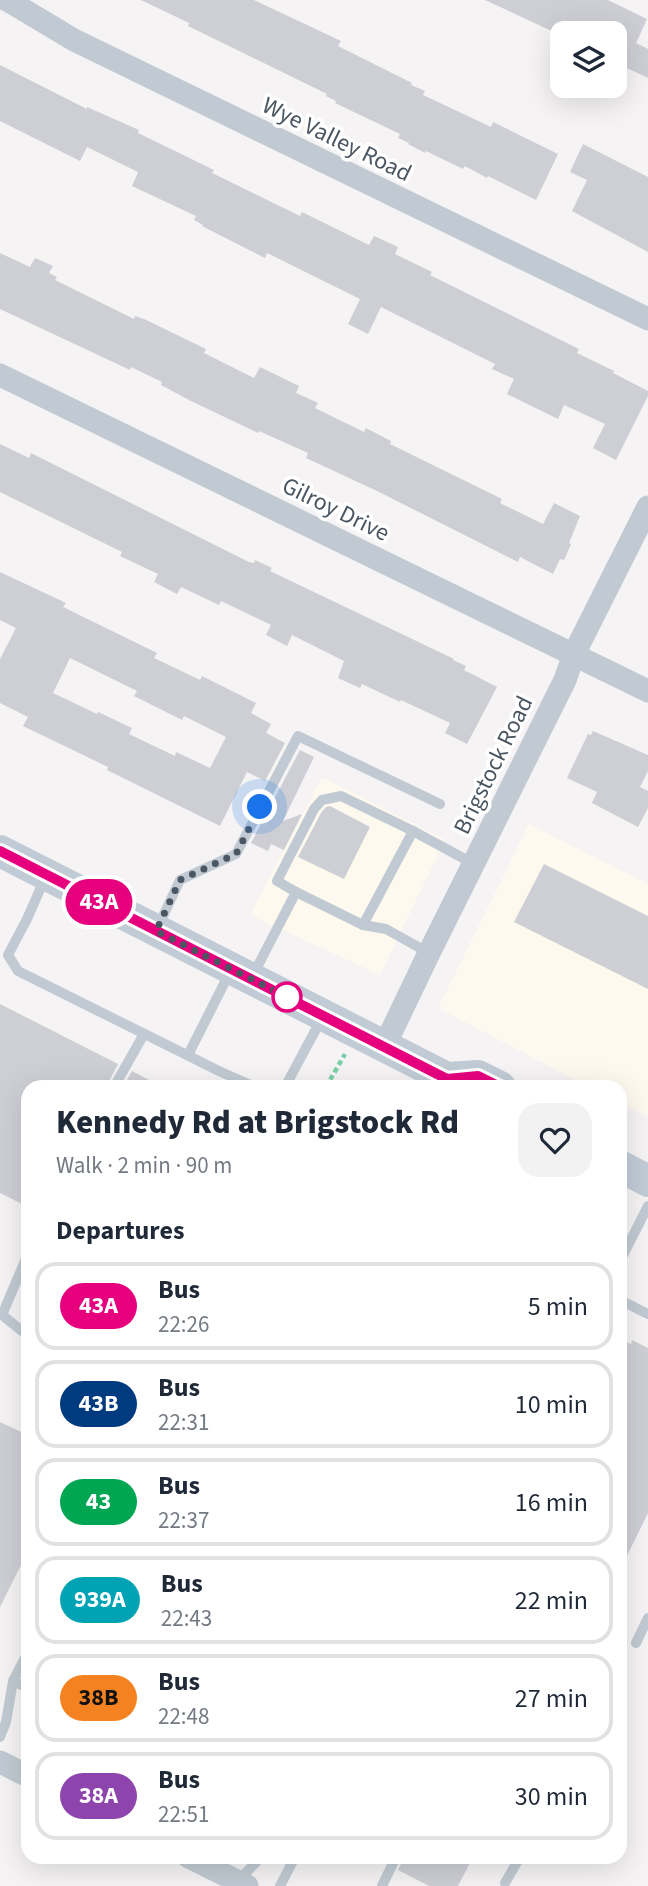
<!DOCTYPE html>
<html lang="en">
<head>
<meta charset="utf-8">
<style>
  :root { --surface:#fff; --page:#f2f2f3; --text:#1f2937; --muted:#747a83; --line:#e0e1e3 }
  body { margin:0; font-family:"Source Sans 3",sans-serif; background:var(--page); color:var(--text); height:100vh; display:flex; flex-direction:column; font-size:26px; white-space:nowrap }
  * { box-sizing:border-box; margin:0 }
  p { font-size:23px; color:var(--muted) }
  .icon { flex:none; width:38px; height:38px; fill:none; stroke:currentColor; stroke-width:2; stroke-linecap:round; stroke-linejoin:round }
  .map { position:relative; flex:1; overflow:hidden }
  .panel { position:absolute; left:21px; top:1080px; width:606px; height:784px; display:flex; flex-direction:column; background:var(--surface); border-radius:21px; box-shadow:0 7px 28px #0002 }
  .panel>* { flex:none }
  .badge { padding:0 14px; border-radius:23px; font-size:24px; line-height:46px }
  .fabs { position:absolute; left:550px; top:21px; display:grid; gap:14px }
  .fabs a { display:grid; place-items:center; width:77px; height:77px; border-radius:14px; background:var(--surface); box-shadow:0 7px 28px #0002; font-size:35px }
  .you { position:absolute; width:35px; height:35px; margin:-18px; border:5px solid #fff; border-radius:50%; background:#1a73e8; box-shadow:0 0 0 10px #1a73e833 }
  .map>.badge { position:absolute; translate:-50% -50%; box-shadow:0 0 0 4px #fff }
  h2 { padding:0 35px; font-size:26px; line-height:63px }
  .round { display:grid; place-items:center; flex:none; width:74px; height:74px; border-radius:21px; background:var(--page) }
  .summary { display:flex; align-items:center; justify-content:space-between; height:119px; padding:0 35px }
  h1 { font-size:33px; font-weight:800; line-height:52px }
  ul { padding:0; list-style:none }
  li { display:flex; align-items:center; gap:21px; height:88px; margin:0 14px 10px; padding:0 21px; border:4px solid var(--line); border-radius:21px }
  li div { flex:1 }
  li b { display:block; font-size:26px }
  li em { font-style:normal }
  li .badge { min-width:77px; font-weight:700; text-align:center }
  .map>svg:first-child { display:block }
</style>
</head>
<body>
<div class="map">
<svg width="648" height="1886" viewBox="0 0 648 1886">
  <rect width="100%" height="100%" fill="#f5f3f3"/>
  <g fill="#fdf9ef">
    <polygon points="322,777 445,840 380,975 250,915"/>
    <polygon points="529,824 648,884 648,1117 620,1103 620,1087 589,1087 438,1008"/>
  </g>
  <g fill="#cdcfd5" fill-rule="evenodd">
    <polygon points="141,0 254,0 341,41 338,46 412,83 411,85 425,91 423,95 491,127 493,122 558,154 536,200 488,176 487,178 465,166 463,169 426,151 425,153 408,144 409,143 398,138 400,134 335,103 336,101 326,96 327,94 188,26 189,23"/>
    <polygon points="485,0 608,0 647,19 636,43 648,49 648,78 614,62 614,33 556,33"/>
    <polygon points="0,65 87,109 87,107 139,130 138,133 214,170 212,173 300,216 302,212 369,245 374,236 398,247 395,254 432,272 430,275 579,349 577,353 614,371 613,373 648,391 648,396 616,460 593,448 605,424 564,405 558,419 507,394 514,379 492,369 495,364 381,307 368,334 348,324 360,299 267,253 265,258 202,226 203,225 194,220 196,216 132,186 138,172 87,147 80,161 0,121"/>
    <polygon points="583,144 648,177 648,252 572,211 587,180 570,172"/>
    <polygon points="0,253 30,267 35,258 53,266 49,273 57,277 55,280 134,319 135,316 144,319 206,349 204,353 254,378 260,367 299,386 296,393 318,403 315,408 364,432 366,428 391,441 390,444 502,499 500,503 543,524 554,503 580,516 569,543 571,544 564,560 560,559 553,574 520,557 518,562 377,491 306,458 308,453 259,431 258,433 191,401 161,385 162,382 131,367 130,370 0,309"/>
    <polygon points="0,444 29,458 31,453 249,562 254,563 255,560 272,568 270,571 454,659 453,660 466,666 464,670 497,687 467,744 445,733 450,723 401,700 400,702 362,684 360,688 338,678 344,661 292,635 287,646 266,635 271,625 221,601 219,605 181,587 177,594 154,582 158,574 120,556 122,552 0,492"/>
    <path d="M0,572L66,603L63,607L157,653L154,658L200,680L202,676L256,703L251,713L271,724L266,733L285,743L265,781L247,772L220,826L107,770L108,767L23,726L28,717L0,703V659L16,628L0,620ZM70,658L137,691L134,696L182,720L184,716L226,737L210,768L176,752L175,756L129,734L132,728L98,712L97,714L53,693Z"/>
    <polygon points="593,731 648,755 648,771 640,787 648,791 648,808 638,827 592,803 597,792 567,778 588,734 591,735"/>
    <polygon points="300,750 314,757 283,821 302,814 284,850 271,844 268,851 251,843"/>
    <polygon points="330,806 370,827 344,879 298,857 321,813 326,807"/>
    <polygon points="544,864 648,916 648,989 514,922"/>
    <polygon points="0,1004 118,1064 106,1087 28,1087 28,1207 0,1193"/>
    <polygon points="132,1071 162,1087 123,1087"/>
    <polygon points="620,1339 631,1344 632,1340 648,1348 648,1513 620,1570"/>
    <polygon points="0,1422 28,1435 28,1551 0,1607"/>
    <polygon points="404,1857 473,1857 458,1886 429,1886 398,1870"/>
  </g>
  <g fill="none" stroke-linecap="round" stroke-linejoin="round">
    <polyline stroke="#7ad0a6" stroke-width="4.5" stroke-dasharray="5 3.5" stroke-linecap="butt" points="326,1087 345,1054"/>
    <g stroke="#c1cad2" stroke-width="10">
      <polyline points="45,878 27,919 8,955 18,971 221,1072 255,1087"/>
      <polyline points="363,925 413,831"/>
      <polyline points="157,929 180,880 236,854 298,736 440,804"/>
      <polyline points="429,953 386,929 363,925 296,892 277,881 314,809 322,800 341,796 413,831 474,864"/>
      <polyline points="252,977 296,892"/>
      <polyline points="188,1055 231,970"/>
      <polyline points="114,1087 144,1034"/>
      <polyline points="285,1087 322,1018"/>
      <polyline points="28,1254 2,1315 22,1331 28,1332"/>
      <polyline points="620,1261 648,1206"/>
      <polyline points="620,1300 648,1314"/>
      <polyline points="636,1643 648,1618"/>
      <polyline points="13,1681 28,1688"/>
      <polyline points="0,1737 6,1722 13,1681 28,1652"/>
      <polyline points="238,1881 261,1857"/>
      <polyline points="505,1883 520,1857"/>
      <polyline points="280,1886 295,1857"/>
      <polyline points="382,1886 396,1857"/>
    </g>
    <g stroke="#c1cad2" stroke-width="23">
      <polyline points="7,0 74,40 648,319"/>
      <polyline points="0,375 648,691"/>
      <polyline points="384,1047 429,953 565,680 574,654 648,507"/>
      <polyline points="0,1762 28,1776"/>
      <polyline points="189,1857 247,1886"/>
    </g>
    <g stroke="#c1cbd6" stroke-width="32">
      <polyline points="0,851 447,1078 478,1076 500,1087"/>
      <polyline points="620,1166 648,1181"/>
    </g>
  </g>
  <g fill="none" stroke-linecap="round" stroke-linejoin="round">
    <defs>
      <polyline id="line" points="0,851 447,1079 478,1076 500,1087"/>
    </defs>
    <use href="#line" stroke="#fff" stroke-width="16"/>
    <use href="#line" stroke="#e6007e" stroke-width="10"/>
    <polyline stroke="#4a5661" stroke-width="7" stroke-dasharray="0 12.6" points="260,807 236,854 180,880 156,931 287,997"/>
  </g>
  <circle fill="#fff" stroke="#e6007e" stroke-width="3.5" cx="287" cy="997" r="14"/>
  <g text-anchor="middle" stroke-width="7" stroke-linejoin="round" paint-order="stroke">
    <g font-size="24" fill="#4a5661" stroke="#fff">
      <text transform="translate(337 139) rotate(26)" y="8">Wye Valley Road</text>
      <text transform="translate(336 509) rotate(26)" y="8">Gilroy Drive</text>
      <text transform="translate(493 765) rotate(-64)" y="8">Brigstock Road</text>
    </g>
  </g>
</svg>
<div class="fabs">
<a><svg class="icon" aria-label="layers" viewBox="0 0 24 24"><path d="M12 4l9 5-9 5-9-5zM3 14l9 5 9-5"/></svg></a>
</div>
<div class="you" style="left:260px;top:807px"></div>
<b class="badge" style="left:99px;top:902px;background:#e6007e;color:#fff">43A</b>
<section class="panel">
<div class="summary"><div><h1>Kennedy Rd at Brigstock Rd</h1><p>Walk · 2 min · 90 m</p></div><a class="round"><svg class="icon" aria-label="heart" viewBox="0 0 24 24"><path d="M12 20l-8-8c-3-5 5-10 8-4 3-6 11-1 8 4z"/></svg></a></div>
<h2>Departures</h2>
<ul>
<li><span class="badge" style="background:#e6007e;color:#fff">43A</span><div><b>Bus</b><p>22:26</p></div><em>5 min</em></li>
<li><span class="badge" style="background:#003b80;color:#fff">43B</span><div><b>Bus</b><p>22:31</p></div><em>10 min</em></li>
<li><span class="badge" style="background:#00a651;color:#fff">43</span><div><b>Bus</b><p>22:37</p></div><em>16 min</em></li>
<li><span class="badge" style="background:#00a3b4;color:#fff">939A</span><div><b>Bus</b><p>22:43</p></div><em>22 min</em></li>
<li><span class="badge" style="background:#f58220;color:#111">38B</span><div><b>Bus</b><p>22:48</p></div><em>27 min</em></li>
<li><span class="badge" style="background:#8e44ad;color:#fff">38A</span><div><b>Bus</b><p>22:51</p></div><em>30 min</em></li>
</ul>
</section>
</div>
</body>
</html>
